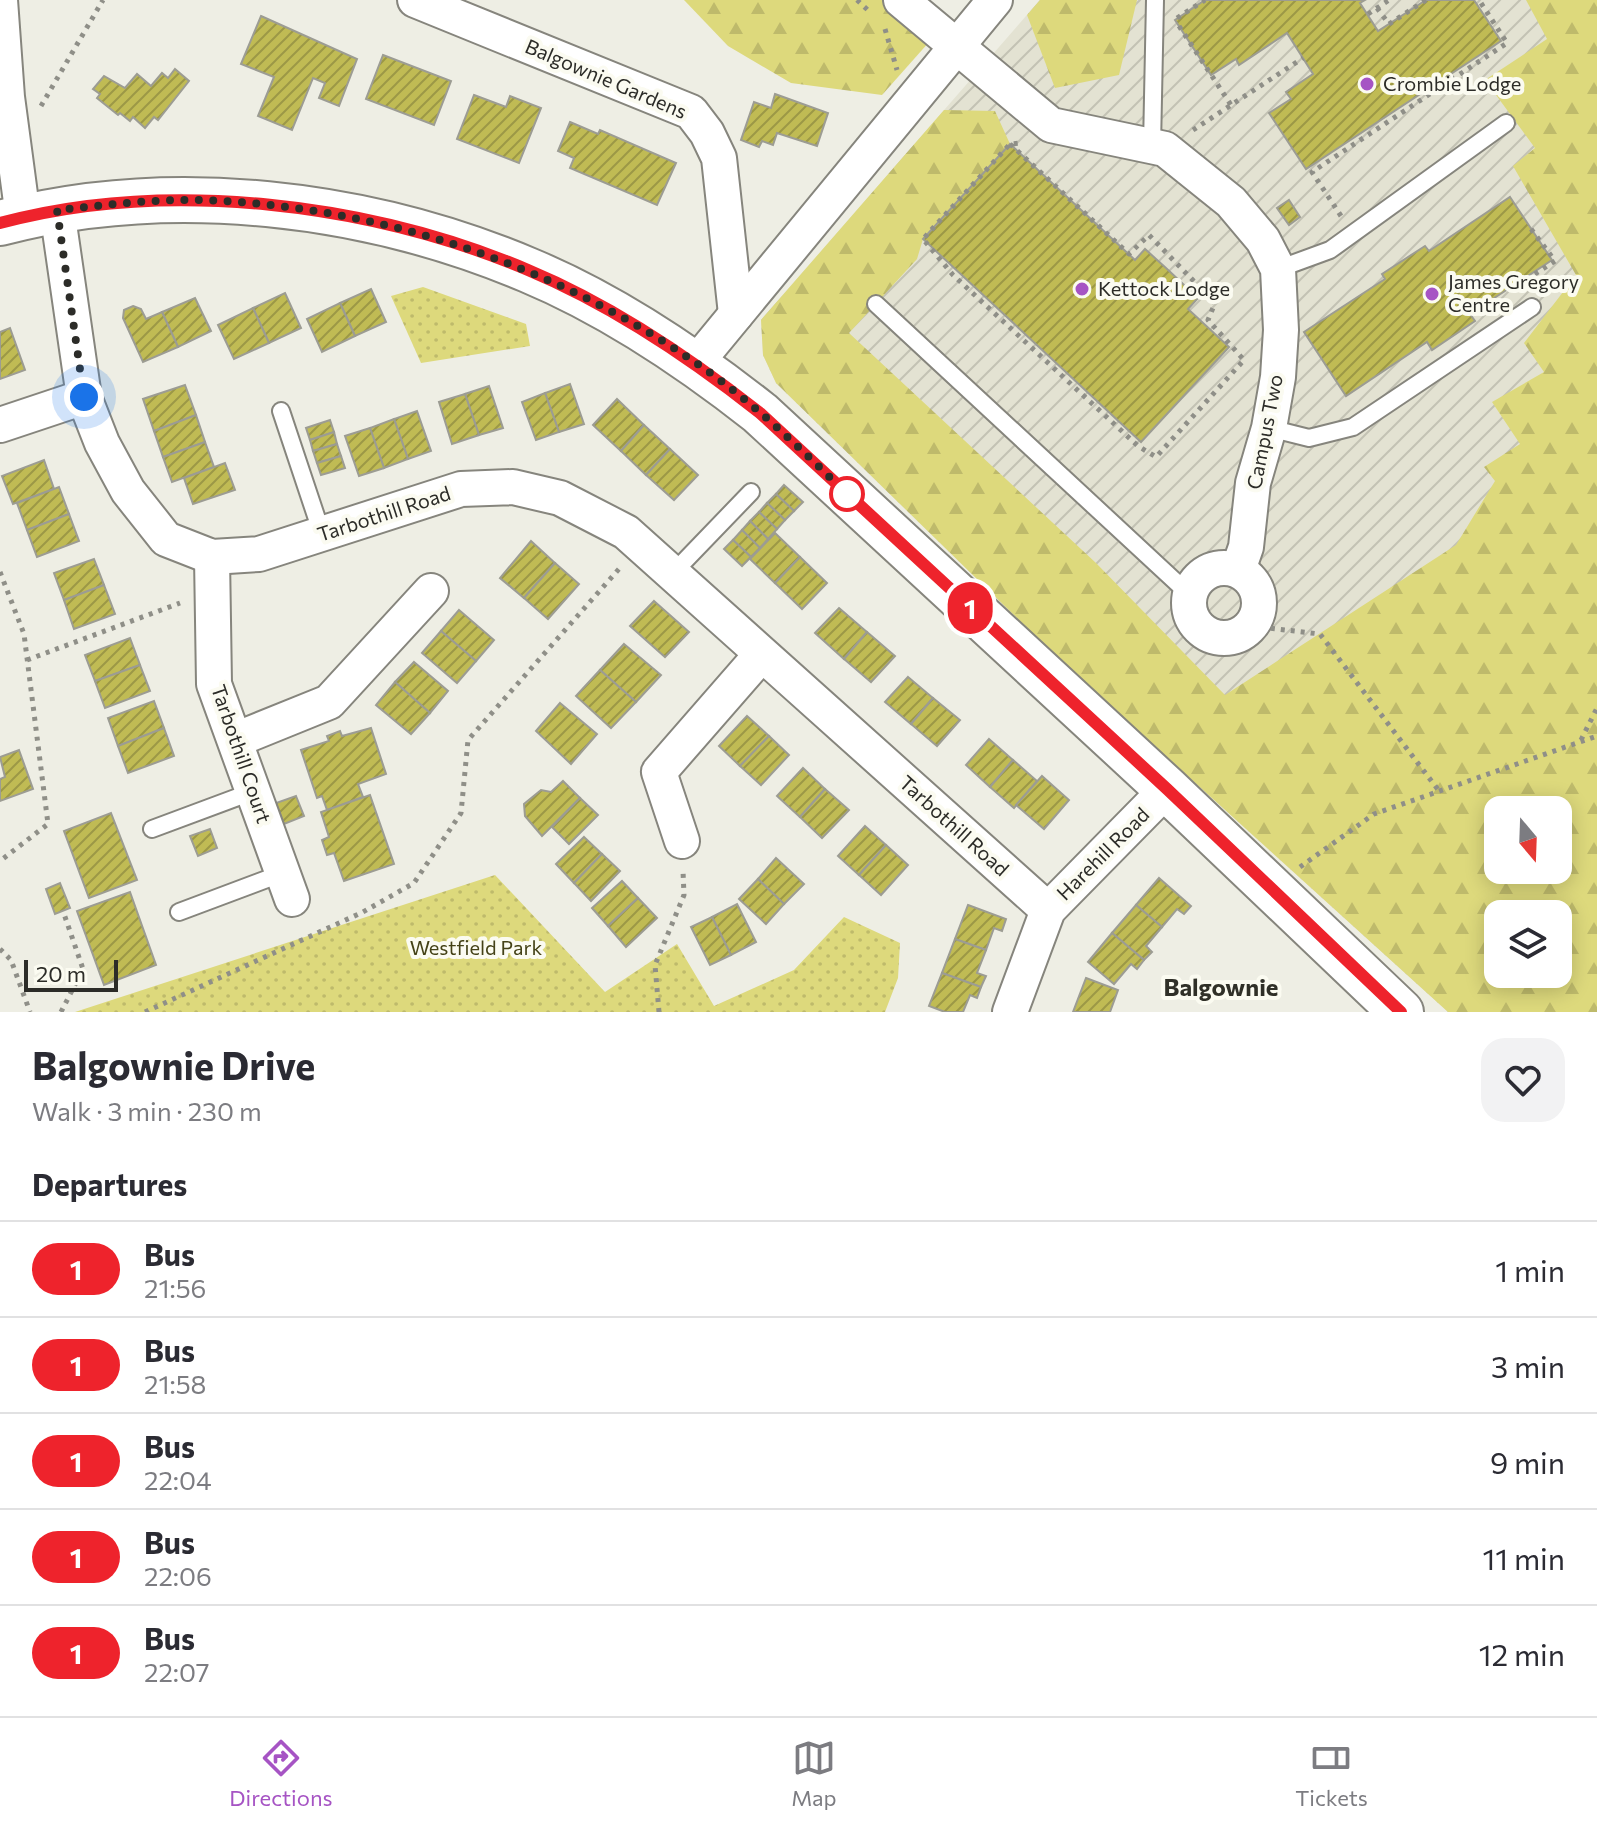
<!DOCTYPE html>
<html lang="en">
<head>
<meta charset="utf-8">
<style>
  :root { --surface:#fff; --page:#f2f2f3; --text:#2b2b33; --muted:#7c7c81; --line:#e1e1e2; --accent:#a654c4 }
  body { margin:0; font-family:Commissioner,sans-serif; background:var(--page); color:var(--text); height:100vh; display:flex; flex-direction:column; font-size:30px; white-space:nowrap }
  * { box-sizing:border-box; margin:0 }
  p { font-size:26px; color:var(--muted) }
  .icon { flex:none; width:44px; height:44px; fill:none; stroke:currentColor; stroke-width:2; stroke-linecap:round; stroke-linejoin:round }
  .map { position:relative; height:1012px; overflow:hidden }
  .side { display:flex; flex-direction:column; background:var(--surface); flex:1 }
  .side>* { flex:none }
  .badge { padding:0 16px; border-radius:26px; font-size:28px; line-height:52px }
  .needle { width:52px; rotate:161deg }
  .tools { position:absolute; left:1484px; top:796px; display:grid; gap:16px }
  .tools a { display:grid; place-items:center; width:88px; height:88px; border-radius:16px; background:var(--surface); box-shadow:0 4px 20px #0003; font-size:40px }
  .scale { position:absolute; left:24px; bottom:20px; width:94px; box-sizing:border-box; padding-left:8px; border:4px solid #2c2c28; border-top:0; font-size:22px; line-height:28px; white-space:nowrap; color:#2c2c28; -webkit-text-stroke:6px #fbfbf1; paint-order:stroke }
  .you { position:absolute; width:40px; height:40px; margin:-20px; border:6px solid #fff; border-radius:50%; background:#1a73e8; box-shadow:0 0 0 12px #1a73e833 }
  .map>.badge { position:absolute; translate:-50% -50%; box-shadow:0 0 0 4px #fff }
  h2 { padding:0 32px; font-size:30px; line-height:72px }
  .round { display:grid; place-items:center; flex:none; width:84px; height:84px; border-radius:24px; background:var(--page) }
  .headline { display:flex; align-items:center; justify-content:space-between; height:136px; padding:0 32px }
  h1 { font-size:38px; font-weight:700; line-height:60px }
  ul { padding:0; list-style:none }
  li { display:flex; align-items:center; gap:24px; height:96px; padding:0 32px; border-top:2px solid var(--line) }
  li div { flex:1 }
  li b { display:block; font-size:30px }
  li em { font-style:normal }
  li .badge { min-width:88px; font-weight:700; text-align:center }
  .dock { display:flex; justify-content:space-around; align-items:center; height:112px; border-top:2px solid var(--line); background:var(--surface); font-size:22px; color:var(--muted) }
  .dock a { display:grid; justify-items:center; gap:4px }
  .dock .selected { color:var(--accent) }
  .map>svg:first-child { display:block }
</style>
</head>
<body>
<div class="map">
<svg width="1597" height="1012" viewBox="0 0 1597 1012">
  <defs>
    <pattern id="industrial-furrows" width="10" height="10" patternUnits="userSpaceOnUse" patternTransform="scale(2)"><rect width="10" height="10" fill="#e3e2d2"/><path d="M-1 1l2-2M0 10L10 0M9 11l2-2" fill="none" stroke="#c3c2b4"/></pattern>
    <pattern id="forest-firs" width="22" height="20" patternUnits="userSpaceOnUse" patternTransform="scale(2)"><rect width="22" height="20" fill="#ddd97c"/><path d="M5 1l3.5 6h-7zM16 11l3.5 6h-7z" fill="#beba6b"/></pattern>
    <pattern id="park-dots" width="8" height="8" patternUnits="userSpaceOnUse" patternTransform="scale(2)"><rect width="8" height="8" fill="#ddd97c"/><path d="M2 2h.1M6 6h.1" fill="none" stroke="#beba6b" stroke-width="1.8" stroke-linecap="round"/></pattern>
    <pattern id="building-hatch" width="6" height="6" patternUnits="userSpaceOnUse" patternTransform="scale(2)"><rect width="6" height="6" fill="#c0bb54"/><path d="M-1 1l2-2M0 6l6-6M5 7l2-2" fill="none" stroke="#9c9846"/></pattern>
  </defs>
  <rect width="100%" height="100%" fill="#eeeee4"/>
  <path fill="url(#industrial-furrows)" fill-rule="evenodd" d="M1040,0H1597V1012H1448L1064,664L776,383L763,355L761,320ZM1498,810H1558V870H1498ZM1498,914H1558V974H1498Z"/>
  <g fill="url(#forest-firs)" fill-rule="evenodd">
    <polygon points="684,0 900,0 938,32 882,95 791,83 728,46"/>
    <polygon points="1040,0 1137,0 1119,75 1055,88 1027,15"/>
    <path d="M1526,0H1597V1012H1448L1064,664L776,383L763,355L761,320L944,110L995,111L1010,144L923,239L917,259L849,333L1096,563L1225,695L1456,545L1495,481L1484,467L1520,444L1492,402L1544,372L1524,343L1576,275L1513,166L1535,148L1485,80L1547,39ZM1498,810H1558V870H1498ZM1498,914H1558V974H1498Z"/>
  </g>
  <g fill="url(#park-dots)">
    <polygon points="423,287 526,324 530,346 421,363 391,296"/>
    <polygon points="495,875 605,992 677,944 714,1006 794,970 844,917 900,943 898,978 885,1012 75,1012"/>
  </g>
  <g fill="url(#building-hatch)" stroke="#9c9c93" stroke-width="2">
    <polygon points="1205,0 1365,0 1360,3 1378,31 1426,0 1474,0 1501,41 1306,169 1269,113 1291,99 1286,92 1313,74 1287,33 1239,65 1236,59 1211,75 1175,20"/>
    <polygon points="261,16 357,59 339,106 319,98 325,83 313,78 292,130 258,116 274,77 241,64"/>
    <polygon points="383,55 451,81 434,125 366,99"/>
    <polygon points="175,69 189,81 158,120 154,117 145,128 133,117 130,121 120,113 118,115 97,98 100,94 93,89 104,76 125,88 137,74 151,86 162,73 168,78"/>
    <polygon points="775,94 828,113 817,146 777,133 773,145 762,141 759,147 741,140 754,102 771,108"/>
    <polygon points="474,95 506,107 510,96 541,108 519,163 457,139"/>
    <polygon points="570,122 598,134 600,130 676,163 657,205 570,168 574,158 558,151"/>
    <polygon points="1010,144 1135,260 1145,249 1166,268 1198,298 1188,309 1229,347 1141,442 923,239"/>
    <polygon points="1510,197 1552,260 1470,314 1475,321 1432,350 1427,342 1346,396 1304,332 1385,279 1382,274 1425,246 1429,251"/>
    <polygon points="1289,200 1300,217 1289,225 1277,208"/>
    <polygon points="371,289 386,322 355,336 340,303"/>
    <polygon points="285,293 301,328 269,343 253,308"/>
    <polygon points="195,298 211,331 178,347 162,312"/>
    <polygon points="340,303 355,336 322,352 307,319"/>
    <polygon points="133,306 141,309 146,319 162,312 178,347 143,362 123,318 124,310"/>
    <polygon points="253,308 269,343 234,359 218,325"/>
    <polygon points="10,328 25,370 0,379 0,332"/>
    <polygon points="570,384 584,424 559,432 545,393"/>
    <polygon points="185,385 196,415 154,431 143,399"/>
    <polygon points="489,386 503,428 479,435 465,394"/>
    <polygon points="545,393 559,432 536,440 522,402"/>
    <polygon points="465,394 479,435 452,444 439,402"/>
    <polygon points="617,399 644,425 621,451 593,425"/>
    <polygon points="417,411 431,451 408,459 394,419"/>
    <polygon points="196,415 205,442 163,457 154,431"/>
    <polygon points="394,419 408,459 384,468 370,428"/>
    <polygon points="330,420 334,432 310,440 306,428"/>
    <polygon points="644,425 670,449 646,475 621,451"/>
    <polygon points="370,428 384,468 359,476 345,436"/>
    <polygon points="334,432 337,444 313,451 310,440"/>
    <polygon points="205,442 214,467 172,482 163,457"/>
    <polygon points="337,444 341,456 317,463 313,451"/>
    <polygon points="670,449 698,475 674,500 646,475"/>
    <polygon points="341,456 345,468 321,475 317,463"/>
    <polygon points="44,460 54,489 13,504 2,476"/>
    <polygon points="225,463 235,490 193,504 184,478"/>
    <polygon points="784,485 803,502 794,511 776,494"/>
    <polygon points="59,487 69,514 27,530 17,503"/>
    <polygon points="776,494 794,511 785,520 767,503"/>
    <polygon points="767,503 785,520 777,529 759,512"/>
    <polygon points="759,512 777,529 768,539 750,521"/>
    <polygon points="69,514 79,541 37,557 27,530"/>
    <polygon points="750,521 768,539 760,548 742,530"/>
    <polygon points="742,530 760,548 751,557 733,540"/>
    <polygon points="775,533 800,557 775,583 750,559"/>
    <polygon points="733,540 751,557 742,566 724,549"/>
    <polygon points="531,541 555,563 524,598 500,578"/>
    <polygon points="800,557 827,583 802,609 775,583"/>
    <polygon points="94,559 104,585 64,600 54,573"/>
    <polygon points="555,563 579,584 548,619 524,598"/>
    <polygon points="104,585 115,614 74,629 64,600"/>
    <polygon points="654,601 689,632 665,657 630,626"/>
    <polygon points="839,608 867,632 844,659 815,633"/>
    <polygon points="459,610 494,640 476,661 441,631"/>
    <polygon points="441,631 476,661 457,683 422,653"/>
    <polygon points="867,632 895,656 871,682 844,659"/>
    <polygon points="130,638 140,665 95,681 85,655"/>
    <polygon points="624,644 661,675 636,702 600,670"/>
    <polygon points="414,662 448,691 430,713 395,682"/>
    <polygon points="140,665 150,691 105,708 95,681"/>
    <polygon points="600,670 636,702 611,728 576,696"/>
    <polygon points="908,677 933,698 911,724 885,702"/>
    <polygon points="395,682 430,713 411,734 376,705"/>
    <polygon points="933,698 960,720 937,746 911,724"/>
    <polygon points="154,701 164,728 118,746 108,718"/>
    <polygon points="560,703 597,734 571,764 536,731"/>
    <polygon points="747,716 769,736 740,766 719,746"/>
    <polygon points="164,728 174,756 128,773 118,746"/>
    <polygon points="371,728 386,774 358,784 363,797 327,810 322,796 317,798 301,750 329,741 327,736 340,731 342,736"/>
    <polygon points="769,736 789,755 761,785 740,766"/>
    <polygon points="989,739 1013,760 990,787 966,765"/>
    <polygon points="19,750 33,789 0,801 0,779 5,777 0,757"/>
    <polygon points="1013,760 1037,781 1014,808 990,787"/>
    <polygon points="803,768 825,789 800,817 777,796"/>
    <polygon points="1042,776 1069,800 1044,829 1016,805"/>
    <polygon points="563,781 580,798 542,836 525,816 524,804 541,790 551,792"/>
    <polygon points="825,789 849,810 822,838 800,817"/>
    <polygon points="370,795 394,864 344,881 334,853 327,855 322,840 329,837 321,812"/>
    <polygon points="296,796 304,816 284,824 276,803"/>
    <polygon points="580,798 598,815 569,844 552,827"/>
    <polygon points="111,813 137,880 89,898 64,831"/>
    <polygon points="865,826 886,845 859,875 838,856"/>
    <polygon points="210,829 217,848 198,856 190,836"/>
    <polygon points="584,837 602,854 574,883 556,864"/>
    <polygon points="886,845 908,865 881,895 859,875"/>
    <polygon points="602,854 620,871 591,901 574,883"/>
    <polygon points="776,858 804,884 784,904 758,879"/>
    <polygon points="1159,878 1191,906 1184,914 1177,909 1162,927 1136,905"/>
    <polygon points="758,879 784,904 766,924 739,899"/>
    <polygon points="622,881 638,898 608,926 592,908"/>
    <polygon points="60,883 70,908 55,914 46,889"/>
    <polygon points="130,892 156,965 104,985 77,911"/>
    <polygon points="638,898 657,918 626,947 608,926"/>
    <polygon points="737,904 756,942 731,955 712,917"/>
    <polygon points="968,905 1006,919 1002,931 994,928 986,950 955,939"/>
    <polygon points="1136,905 1162,927 1146,946 1152,952 1144,960 1112,933"/>
    <polygon points="712,917 731,955 710,965 691,927"/>
    <polygon points="1112,933 1144,960 1137,969 1131,964 1114,984 1088,962"/>
    <polygon points="955,939 986,950 977,973 986,976 981,987 942,973"/>
    <polygon points="942,973 981,987 977,998 970,995 963,1012 945,1012 929,1006"/>
    <polygon points="1086,978 1118,990 1110,1012 1073,1012"/>
  </g>
  <g fill="none" stroke-linecap="round" stroke-linejoin="round">
    <defs>
      <g id="lane">
        <polyline points="1152,146 1155,0"/>
        <polyline points="1278,269 1330,250 1506,123"/>
        <polyline points="876,304 1190,595"/>
        <polyline points="281,411 322,534"/>
        <polyline points="1269,428 1309,438 1353,427 1532,307"/>
        <polyline points="673,573 751,492"/>
        <polyline points="152,829 254,791"/>
        <polyline points="179,912 283,873"/>
      </g>
      <g id="street">
        <polyline points="0,0 7,97 23,217"/>
        <polyline points="415,0 691,112 707,133 719,158 736,314"/>
        <polyline points="901,0 1051,125 1165,149 1231,202 1263,240 1278,269 1281,330 1278,377 1269,428 1253,483 1246,547 1238,570"/>
        <polyline points="57,210 84,397 102,443 128,491 166,539 212,557 259,554 461,489 513,487 560,498 626,532 1048,910"/>
        <polyline points="696,363 995,0"/>
        <polyline points="0,425 84,397"/>
        <polyline points="212,557 214,684 292,899"/>
        <circle cx="1224" cy="603" r="35"/>
        <polyline points="235,740 329,702 431,591"/>
        <polyline points="682,841 659,772 761,655"/>
        <polyline points="1010,1012 1048,910 1167,789"/>
      </g>
      <path id="secondary" d="M0,223C171,178 367,202 528,270C612,305 689,357 760,413L1167,789L1401,1012"/>
    </defs>
    <use href="#lane" stroke="#86857d" stroke-width="20"/>
    <use href="#street" stroke="#86857d" stroke-width="38"/>
    <use href="#secondary" stroke="#86857d" stroke-width="48"/>
    <g stroke="#8f8f88" stroke-width="5" stroke-dasharray="4 6" stroke-linecap="butt">
      <polyline points="857,0 871,13"/>
      <polyline points="1377,8 1389,24 1426,0"/>
      <polyline points="1368,14 1389,0"/>
      <polyline points="1177,18 1205,0"/>
      <polyline points="1179,26 1231,105"/>
      <polyline points="885,29 897,70"/>
      <polyline points="41,106 103,0"/>
      <polyline points="1193,130 1303,58"/>
      <polyline points="1010,144 1129,254 1149,235 1215,303 1208,320 1244,360 1156,457 1138,446 953,275 923,239 1010,144 1021,143"/>
      <polyline points="1341,216 1312,172 1507,43 1479,0"/>
      <polyline points="1518,285 1555,261 1531,229"/>
      <polyline points="0,572 24,634 48,824 0,861"/>
      <polyline points="1251,626 1320,634 1439,791"/>
      <polyline points="27,660 180,603"/>
      <polyline points="1581,740 1597,708"/>
      <polyline points="1300,867 1374,814 1597,736"/>
      <polyline points="0,949 11,960 30,1012"/>
      <polyline points="61,1012 83,969 63,911"/>
      <polyline points="145,1012 363,912 414,883 461,813 468,740 619,569"/>
      <polyline points="659,1012 655,965 684,895 683,871"/>
    </g>
    <use href="#lane" stroke="#fff" stroke-width="16"/>
    <use href="#street" stroke="#fff" stroke-width="34"/>
    <use href="#secondary" stroke="#fff" stroke-width="44"/>
  </g>
  <g fill="none" stroke-linecap="round" stroke-linejoin="round">
    <defs>
      <path id="line" d="M0,223C167,178 370,203 528,270C612,305 689,357 760,413L1167,789L1401,1012"/>
    </defs>
    <use href="#line" stroke="#fff" stroke-width="18"/>
    <use href="#line" stroke="#ee232c" stroke-width="12"/>
    <path stroke="#2c2c28" stroke-width="8" stroke-dasharray="0 14.4" d="M84,397L57,210C105,205 153,199 202,200C377,206 551,263 696,363C751,400 800,448 847,494"/>
  </g>
  <g fill="#a654c4" stroke="#fbfbf1" stroke-width="3">
    <circle cx="1367" cy="84" r="8"/>
    <circle cx="1082" cy="289" r="8"/>
    <circle cx="1432" cy="294" r="8"/>
  </g>
  <circle fill="#fff" stroke="#ee232c" stroke-width="4" cx="847" cy="494" r="16"/>
  <g text-anchor="middle" stroke-width="8" stroke-linejoin="round" paint-order="stroke">
    <g font-size="20" fill="#2c2c28" stroke="#fbfbf1">
      <text transform="translate(606 79) rotate(23)" y="7">Balgownie Gardens</text>
      <text transform="translate(1265 432) rotate(-79)" y="7">Campus Two</text>
      <text transform="translate(384 514) rotate(-18)" y="7">Tarbothill Road</text>
      <text transform="translate(241 754) rotate(71)" y="7">Tarbothill Court</text>
      <text transform="translate(954 826) rotate(42)" y="7">Tarbothill Road</text>
      <text transform="translate(1103 854) rotate(-45)" y="7">Harehill Road</text>
    </g>
    <g font-size="20" fill="#2c2c28" stroke="#fbfbf1" text-anchor="start">
      <text x="1383" y="91">Crombie Lodge</text>
      <text x="1448" y="289">James Gregory<tspan x="1448" dy="23">Centre</tspan></text>
      <text x="1098" y="296">Kettock Lodge</text>
    </g>
    <g font-size="20" fill="#444217" stroke="#fbfbf1">
      <text x="476" y="955">Westfield Park</text>
    </g>
    <g font-size="24" font-weight="bold" fill="#303028" stroke="#fbfbf1">
      <text x="1221" y="996">Balgownie</text>
    </g>
  </g>
</svg>
<div class="tools">
<a><svg class="needle" viewBox="-14 -14 28 28"><path d="M0-13l5 13h-10z" fill="#e53935"/><path d="M0 13l5-13h-10z" fill="#7c7c81"/></svg></a>
<a><svg class="icon" aria-label="layers" viewBox="0 0 24 24"><path d="M12 4l9 5-9 5-9-5zM3 14l9 5 9-5"/></svg></a>
</div>
<div class="scale">20 m</div>
<div class="you" style="left:84px;top:397px"></div>
<b class="badge" style="left:970px;top:608px;background:#ee232c;color:#fff">1</b>
</div>
<section class="side">
<div class="headline"><div><h1>Balgownie Drive</h1><p>Walk · 3 min · 230 m</p></div><a class="round"><svg class="icon" aria-label="heart" viewBox="0 0 24 24"><path d="M12 20l-8-8c-3-5 5-10 8-4 3-6 11-1 8 4z"/></svg></a></div>
<h2>Departures</h2>
<ul>
<li><span class="badge" style="background:#ee232c;color:#fff">1</span><div><b>Bus</b><p>21:56</p></div><em>1 min</em></li>
<li><span class="badge" style="background:#ee232c;color:#fff">1</span><div><b>Bus</b><p>21:58</p></div><em>3 min</em></li>
<li><span class="badge" style="background:#ee232c;color:#fff">1</span><div><b>Bus</b><p>22:04</p></div><em>9 min</em></li>
<li><span class="badge" style="background:#ee232c;color:#fff">1</span><div><b>Bus</b><p>22:06</p></div><em>11 min</em></li>
<li><span class="badge" style="background:#ee232c;color:#fff">1</span><div><b>Bus</b><p>22:07</p></div><em>12 min</em></li>
</ul>
</section>
<nav class="dock">
<a class="selected"><svg class="icon" aria-label="directions" viewBox="0 0 24 24"><path d="M12 3l9 9-9 9-9-9zM9 14v-3h6M13 9l2 2-2 2"/></svg>Directions</a>
<a><svg class="icon" aria-label="map" viewBox="0 0 24 24"><path d="M3 6l6-2 6 2 6-2v14l-6 2-6-2-6 2zM9 4v14M15 6v14"/></svg>Map</a>
<a><svg class="icon" aria-label="tickets" viewBox="0 0 24 24"><path d="M3 7h18v10H3zM15 7v10"/></svg>Tickets</a>
</nav>
</body>
</html>
